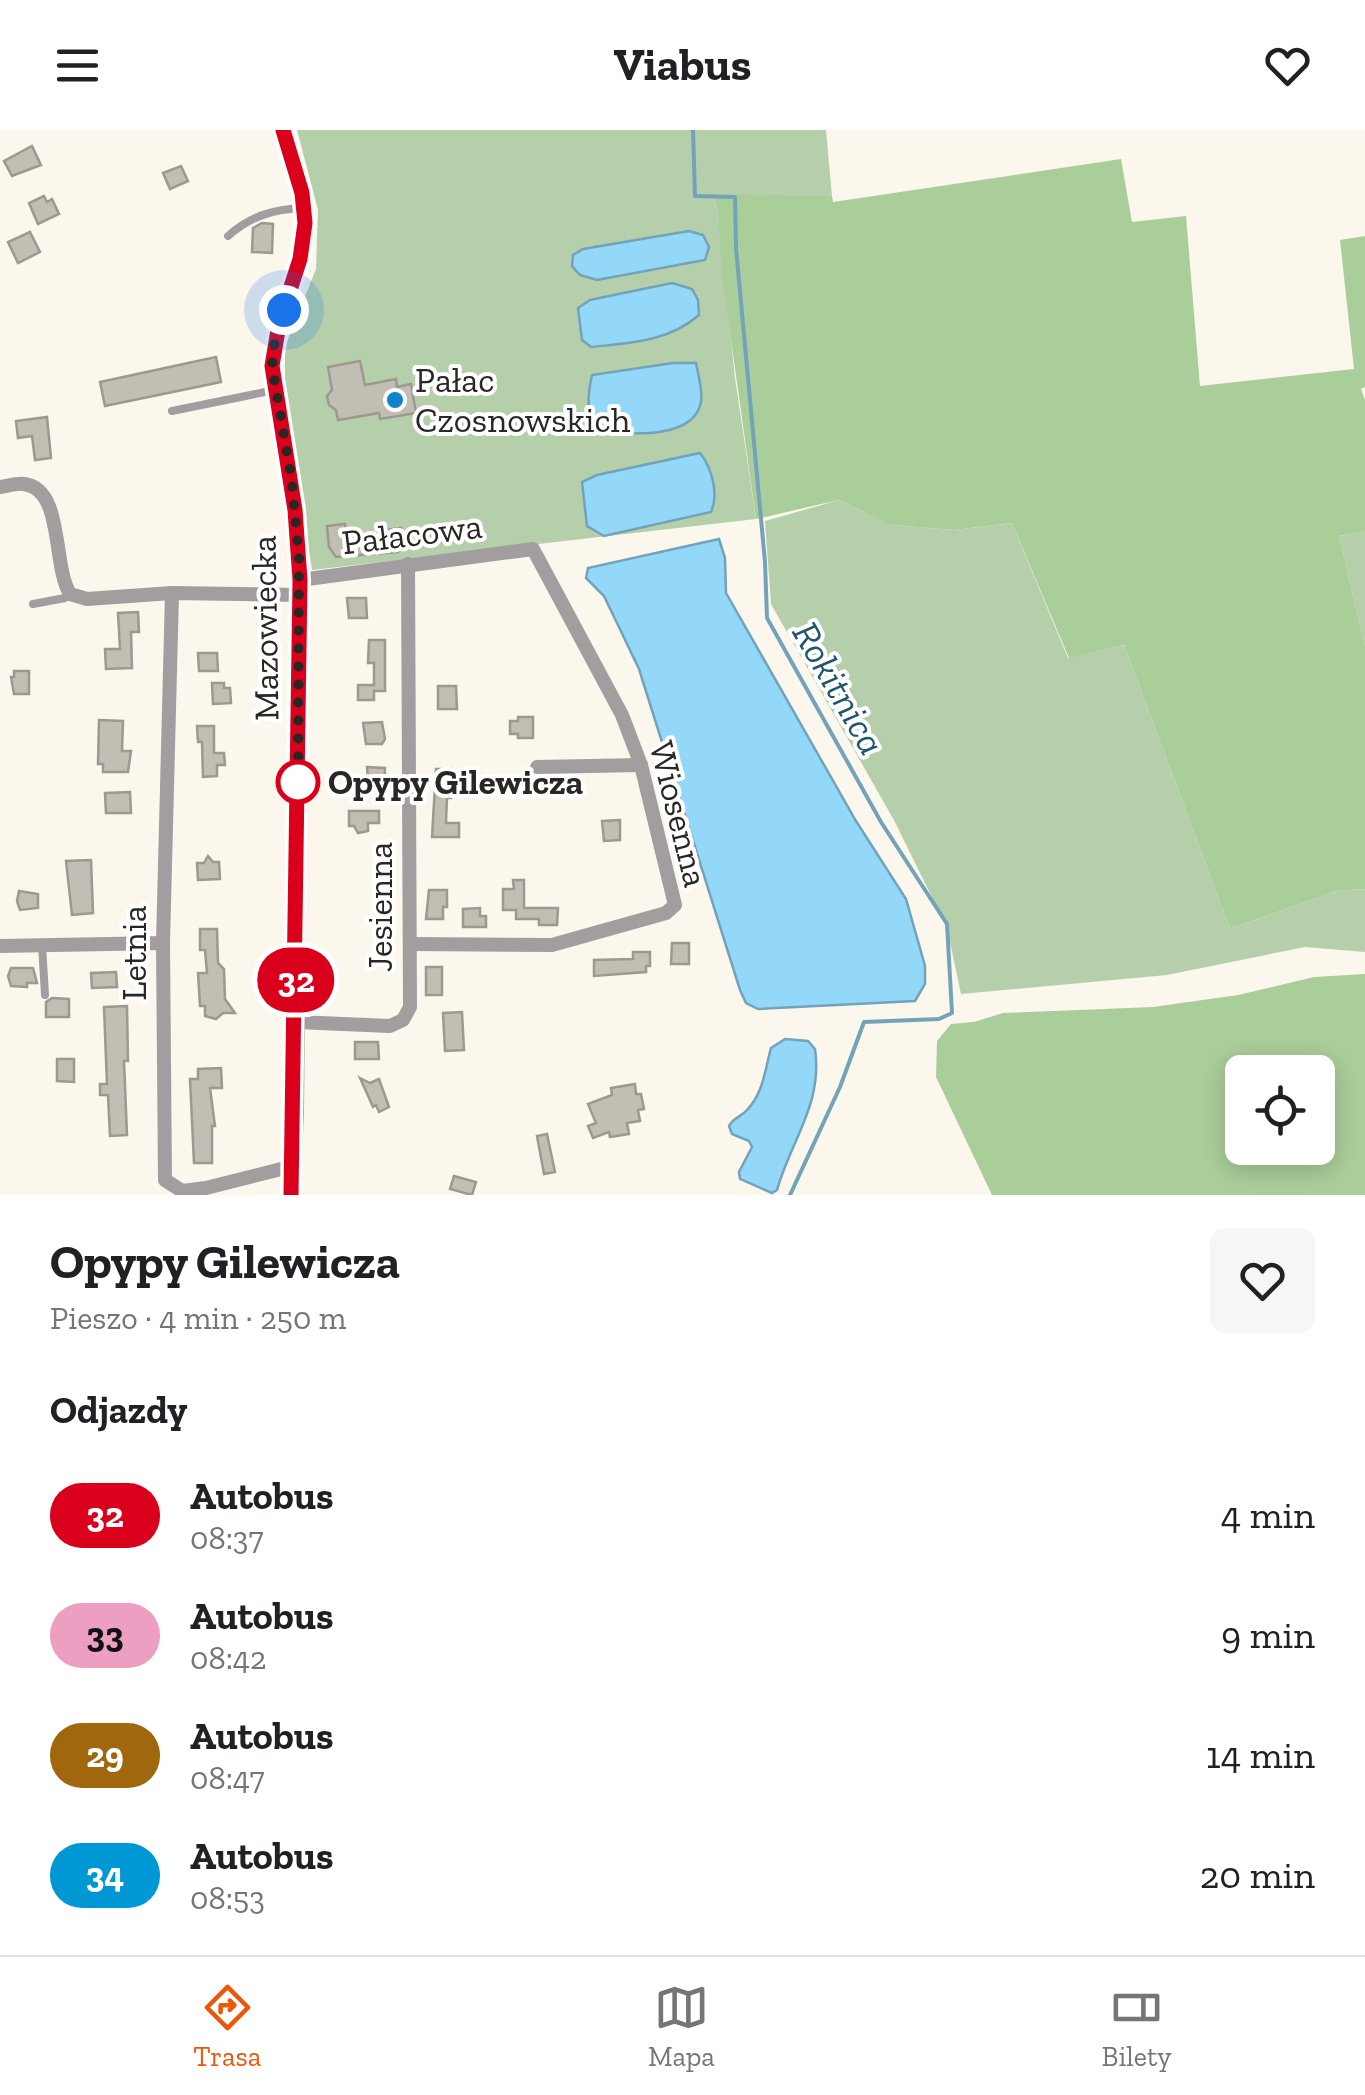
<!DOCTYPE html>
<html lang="pl">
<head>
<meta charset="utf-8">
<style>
  :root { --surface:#fff; --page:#f6f6f6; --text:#202124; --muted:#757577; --line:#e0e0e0; --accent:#ea580c }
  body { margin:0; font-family:"Zilla Slab",serif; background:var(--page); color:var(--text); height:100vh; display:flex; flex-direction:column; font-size:38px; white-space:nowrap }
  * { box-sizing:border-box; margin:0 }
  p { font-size:32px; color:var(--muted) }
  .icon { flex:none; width:55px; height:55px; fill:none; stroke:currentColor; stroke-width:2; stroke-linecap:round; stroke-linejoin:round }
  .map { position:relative; height:1065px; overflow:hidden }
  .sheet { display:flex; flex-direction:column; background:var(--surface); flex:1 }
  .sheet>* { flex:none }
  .badge { padding:0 20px; border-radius:32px; font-size:35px; line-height:65px }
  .buttons { position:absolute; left:1225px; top:925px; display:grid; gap:20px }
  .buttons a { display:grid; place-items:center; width:110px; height:110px; border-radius:15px; background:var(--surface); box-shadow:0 5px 25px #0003; font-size:50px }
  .you { position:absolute; width:50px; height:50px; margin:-25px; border:8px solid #fff; border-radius:50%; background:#1a73e8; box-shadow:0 0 0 15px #1a73e833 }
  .map>.badge { position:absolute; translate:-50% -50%; box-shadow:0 0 0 5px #fff }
  h2 { padding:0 50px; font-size:38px; line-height:90px }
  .round { display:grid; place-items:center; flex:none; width:105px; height:105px; border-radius:15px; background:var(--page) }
  .head { display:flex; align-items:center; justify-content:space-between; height:170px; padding:0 50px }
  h1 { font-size:48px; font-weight:700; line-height:75px }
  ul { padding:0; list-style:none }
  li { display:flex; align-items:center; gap:30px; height:120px; padding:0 50px }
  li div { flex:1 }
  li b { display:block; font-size:38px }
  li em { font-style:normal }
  li .badge { min-width:110px; font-weight:700; text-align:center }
  header { display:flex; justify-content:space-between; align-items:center; height:130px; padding:0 50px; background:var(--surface); font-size:45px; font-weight:700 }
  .dock { display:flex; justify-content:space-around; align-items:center; height:140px; border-top:2px solid var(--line); background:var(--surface); font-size:28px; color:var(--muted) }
  .dock a { display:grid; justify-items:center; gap:5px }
  .dock .active { color:var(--accent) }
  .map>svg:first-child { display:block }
</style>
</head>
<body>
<header><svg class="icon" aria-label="menu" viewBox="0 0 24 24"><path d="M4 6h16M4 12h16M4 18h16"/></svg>Viabus<svg class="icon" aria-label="heart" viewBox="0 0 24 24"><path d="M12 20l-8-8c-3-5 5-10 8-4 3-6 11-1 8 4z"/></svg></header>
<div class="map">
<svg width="1365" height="1065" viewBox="0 0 1365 1065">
  <rect width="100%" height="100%" fill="#fbf7ed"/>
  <g fill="#b6cfab">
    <polygon points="297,0 826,0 832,66 713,65 718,85 735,248 756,389 312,440 285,262 285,217 316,139 318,80"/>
    <polygon points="839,370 893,395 954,400 1012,393 1068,528 1124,515 1230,799 1336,761 1365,759 1365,822 1305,817 1167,845 961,864 947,798 895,692 771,474 765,391"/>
    <polygon points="1365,401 1365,516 1339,406"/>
  </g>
  <g fill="#aace9a" fill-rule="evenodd">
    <polygon points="1121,29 1132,92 1186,86 1200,256 1354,239 1340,110 1365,106 1365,257 1361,259 1365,270 1365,401 1339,406 1365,516 1365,759 1336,761 1230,799 1124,515 1069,528 1012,393 954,400 892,395 839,370 756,389 722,145 718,85 713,64 832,66 833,72"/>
    <path d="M1365,844V1065H992L936,947L937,911L951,894L974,892L1003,883L1153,877L1238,865L1314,847ZM1318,942V1018H1242V942Z"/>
  </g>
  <g fill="#93d8f8" stroke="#73a3b8" stroke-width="2.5">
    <polygon points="689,101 703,105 709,117 705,130 597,150 580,145 572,136 573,125 583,119"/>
    <path d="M672,153L692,159L698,170L699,185C668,212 630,213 591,217L582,210L578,178L590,170Z"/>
    <path d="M673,233H696C698,244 703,261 701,272C694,310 629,304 602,302C585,285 587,267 592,245Z"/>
    <path d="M700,323C712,338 719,364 711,382L604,406L587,396L582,352L597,345Z"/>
    <polygon points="719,409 725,428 726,463 856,691 906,769 925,836 925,854 915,871 758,879 746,873 740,860 639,539 604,466 586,448 588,438"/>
    <path d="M785,909L808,911L815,919C823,974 791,1010 777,1060L772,1063L740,1049L739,1042L752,1017L749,1011L732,1004L729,996C734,987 741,987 747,980C764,962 765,939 771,918Z"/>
  </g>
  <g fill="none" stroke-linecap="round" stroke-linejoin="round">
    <polyline stroke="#73a3b8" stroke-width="4" points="693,0 695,66 735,67 736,118 765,432 767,488 881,692 947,794 952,883 939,889 864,892 840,957 790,1065"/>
  </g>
  <g fill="#c2beb4" stroke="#9d9990" stroke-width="2.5">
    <polygon points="32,16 41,35 12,46 4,31"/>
    <polygon points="181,36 188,51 170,59 163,43"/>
    <polygon points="44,66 47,72 52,69 59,84 38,94 29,73"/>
    <polygon points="262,93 273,94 272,123 252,122 253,98"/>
    <polygon points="30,102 40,122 18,133 8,112"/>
    <polygon points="216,227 221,252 105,276 100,252"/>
    <polygon points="360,231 365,255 396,249 397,257 411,254 416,283 380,289 379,283 338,290 336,280 329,275 327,266 332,260 328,237"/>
    <polygon points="47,287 51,328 35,330 32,306 18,308 16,291"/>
    <polygon points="345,394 347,412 379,409 377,401 401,398 402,411 398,422 336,427 329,417 327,396"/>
    <polygon points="347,468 366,468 367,488 349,488"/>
    <polygon points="138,482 139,502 131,502 132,538 106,539 105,519 120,519 118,483"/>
    <polygon points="369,510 385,510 385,561 374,561 374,570 358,570 358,555 374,555 374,533 368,533"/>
    <polygon points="198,523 217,523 218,541 199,541"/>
    <polygon points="14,541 29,541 29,564 14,564 11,547 14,547"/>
    <polygon points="212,553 224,553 224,558 230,558 231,573 213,574"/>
    <polygon points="438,556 456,556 457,579 438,579"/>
    <polygon points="518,587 533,587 533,608 518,608 518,604 510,604 510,591 518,591"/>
    <polygon points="99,590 123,591 122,621 131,621 128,642 103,642 103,634 98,634"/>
    <polygon points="382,592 385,609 382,614 366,614 363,593"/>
    <polygon points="197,596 214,596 214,623 224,623 225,635 217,635 217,646 203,647 202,612 198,612"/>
    <polygon points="367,637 385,638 384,661 369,661"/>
    <polygon points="436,639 452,639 453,660 451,668 447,668 446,693 459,693 459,707 432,707"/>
    <polygon points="130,662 131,683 106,683 105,663"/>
    <polygon points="349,681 379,681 379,693 368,693 368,701 358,703 354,696 349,696"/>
    <polygon points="620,690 620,710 604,711 602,691"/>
    <polygon points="208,726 213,732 219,732 220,749 198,750 197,733 204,733"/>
    <polygon points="91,730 93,783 72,785 66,731"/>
    <polygon points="513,750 524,750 524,778 558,778 557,795 539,795 539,789 516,789 516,780 503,780 503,759 514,759"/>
    <polygon points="429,760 447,760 447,777 443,777 443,789 426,789"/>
    <polygon points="19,761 38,764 38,778 20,780 17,771"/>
    <polygon points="480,778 480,786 486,786 486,797 463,797 463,779"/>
    <polygon points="200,799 217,799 218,833 224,839 225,869 235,883 223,883 216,889 205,886 205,876 200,876 198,843 207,843 205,820 200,820"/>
    <polygon points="672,813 689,813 689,834 671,834"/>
    <polygon points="633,822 650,822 650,836 646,836 646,842 594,846 594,830 633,829"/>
    <rect x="426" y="837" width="16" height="28"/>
    <polygon points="11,838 33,838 37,853 27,853 27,857 11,856 8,846"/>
    <polygon points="116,842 117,857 92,858 91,843"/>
    <polygon points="52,868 69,869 69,887 46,887 46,872"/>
    <polygon points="127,876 128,931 124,931 127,1005 110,1006 108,965 100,965 100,954 107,954 104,877"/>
    <polygon points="462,882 464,920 445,921 443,883"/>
    <polygon points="355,912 378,912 379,929 355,929"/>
    <polygon points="57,929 74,929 74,952 57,951"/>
    <polygon points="221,938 222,958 210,958 215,996 212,996 212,1033 194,1033 190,949 198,949 198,939"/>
    <polygon points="360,948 370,953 379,949 389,977 379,982 376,975 373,977"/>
    <polygon points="635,954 636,964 641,964 644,979 638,980 640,991 627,993 629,1004 610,1007 609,1002 593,1008 588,996 596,993 588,974 612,965 611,958"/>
    <polygon points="547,1004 555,1042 544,1044 537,1006"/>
    <polygon points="454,1046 476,1052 472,1065 450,1059"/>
  </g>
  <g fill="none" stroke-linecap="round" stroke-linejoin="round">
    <g stroke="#a29d9e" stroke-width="8">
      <path d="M228,106C251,86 273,79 304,78"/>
      <polyline points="172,281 275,260"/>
      <polyline points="33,474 65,468 70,464"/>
      <polyline points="42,815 45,865"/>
    </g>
    <g stroke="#a29d9e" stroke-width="14">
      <path d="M0,357C7,356 17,353 24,354C64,359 52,434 70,464L87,469L172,463L300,465"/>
      <polyline points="300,450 533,419 622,585 641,635 675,775 666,783 552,815 410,814"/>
      <polyline points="172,463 163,813 165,1050 182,1061 206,1058 293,1036"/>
      <polyline points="537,637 641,635"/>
      <polyline points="0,816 163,813"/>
      <polyline points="296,892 390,896 403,890 410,877 408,434"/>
    </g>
    <polyline stroke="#a29d9e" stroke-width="18" points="283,0 301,63 305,93 300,129 279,194 272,236 291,352 300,450 295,982 291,1065"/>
  </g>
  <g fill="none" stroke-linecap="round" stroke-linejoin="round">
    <defs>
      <polyline id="line" points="283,0 302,63 305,93 300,129 279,194 272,236 295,380 300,450 291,1065"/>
    </defs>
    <use href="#line" stroke="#fff" stroke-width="22"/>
    <use href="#line" stroke="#da001b" stroke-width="15"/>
    <polyline stroke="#292723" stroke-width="10" stroke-dasharray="0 18" points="284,180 275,209 272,236 292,352 299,428 298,652"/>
  </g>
  <circle fill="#0f84cd" stroke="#fff" stroke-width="4" cx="395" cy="270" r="10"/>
  <circle fill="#fff" stroke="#da001b" stroke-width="5" cx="298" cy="652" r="20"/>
  <g text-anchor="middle" stroke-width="8" stroke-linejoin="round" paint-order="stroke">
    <g font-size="35" fill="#292723" stroke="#fff" text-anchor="start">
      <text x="415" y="262">Pałac<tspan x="415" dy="40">Czosnowskich</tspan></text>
    </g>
    <g font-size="35" fill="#292723" stroke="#fff">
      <text transform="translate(412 404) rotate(-7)" y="12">Pałacowa</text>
      <text transform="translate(265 498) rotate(-91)" y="12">Mazowiecka</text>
      <text transform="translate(679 684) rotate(76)" y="12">Wiosenna</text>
      <text transform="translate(380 777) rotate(-90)" y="12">Jesienna</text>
      <text transform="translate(134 823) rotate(-90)" y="12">Letnia</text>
    </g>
    <g font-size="35" font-weight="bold" fill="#292723" stroke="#fff" text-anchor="start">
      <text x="328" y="664">Opypy Gilewicza</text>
    </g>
    <g font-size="38" font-style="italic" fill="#1f566c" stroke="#fff">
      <text transform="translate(839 558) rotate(60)" y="13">Rokitnica</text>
    </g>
  </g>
</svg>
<div class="buttons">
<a><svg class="icon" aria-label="locate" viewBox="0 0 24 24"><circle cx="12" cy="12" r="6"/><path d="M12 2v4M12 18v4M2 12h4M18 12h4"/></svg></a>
</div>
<div class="you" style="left:284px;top:180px"></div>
<b class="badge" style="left:296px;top:850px;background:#da001b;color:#fff">32</b>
</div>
<section class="sheet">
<div class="head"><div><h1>Opypy Gilewicza</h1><p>Pieszo · 4 min · 250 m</p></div><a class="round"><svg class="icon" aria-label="heart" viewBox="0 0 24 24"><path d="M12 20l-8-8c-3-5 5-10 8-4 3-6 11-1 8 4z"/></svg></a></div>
<h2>Odjazdy</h2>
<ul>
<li><span class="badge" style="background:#da001b;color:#fff">32</span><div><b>Autobus</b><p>08:37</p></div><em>4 min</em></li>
<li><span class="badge" style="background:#ec9fc1;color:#111">33</span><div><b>Autobus</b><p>08:42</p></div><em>9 min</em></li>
<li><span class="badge" style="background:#a0670e;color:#fff">29</span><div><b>Autobus</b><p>08:47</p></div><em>14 min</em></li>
<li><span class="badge" style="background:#0098d4;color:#fff">34</span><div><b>Autobus</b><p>08:53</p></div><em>20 min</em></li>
</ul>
</section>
<nav class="dock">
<a class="active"><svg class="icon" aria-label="directions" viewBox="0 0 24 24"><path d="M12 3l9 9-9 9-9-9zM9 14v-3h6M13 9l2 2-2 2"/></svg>Trasa</a>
<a><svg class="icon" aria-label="map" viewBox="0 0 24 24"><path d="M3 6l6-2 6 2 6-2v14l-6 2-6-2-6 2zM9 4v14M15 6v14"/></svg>Mapa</a>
<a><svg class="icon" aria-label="tickets" viewBox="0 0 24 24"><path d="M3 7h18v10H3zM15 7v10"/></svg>Bilety</a>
</nav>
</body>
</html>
